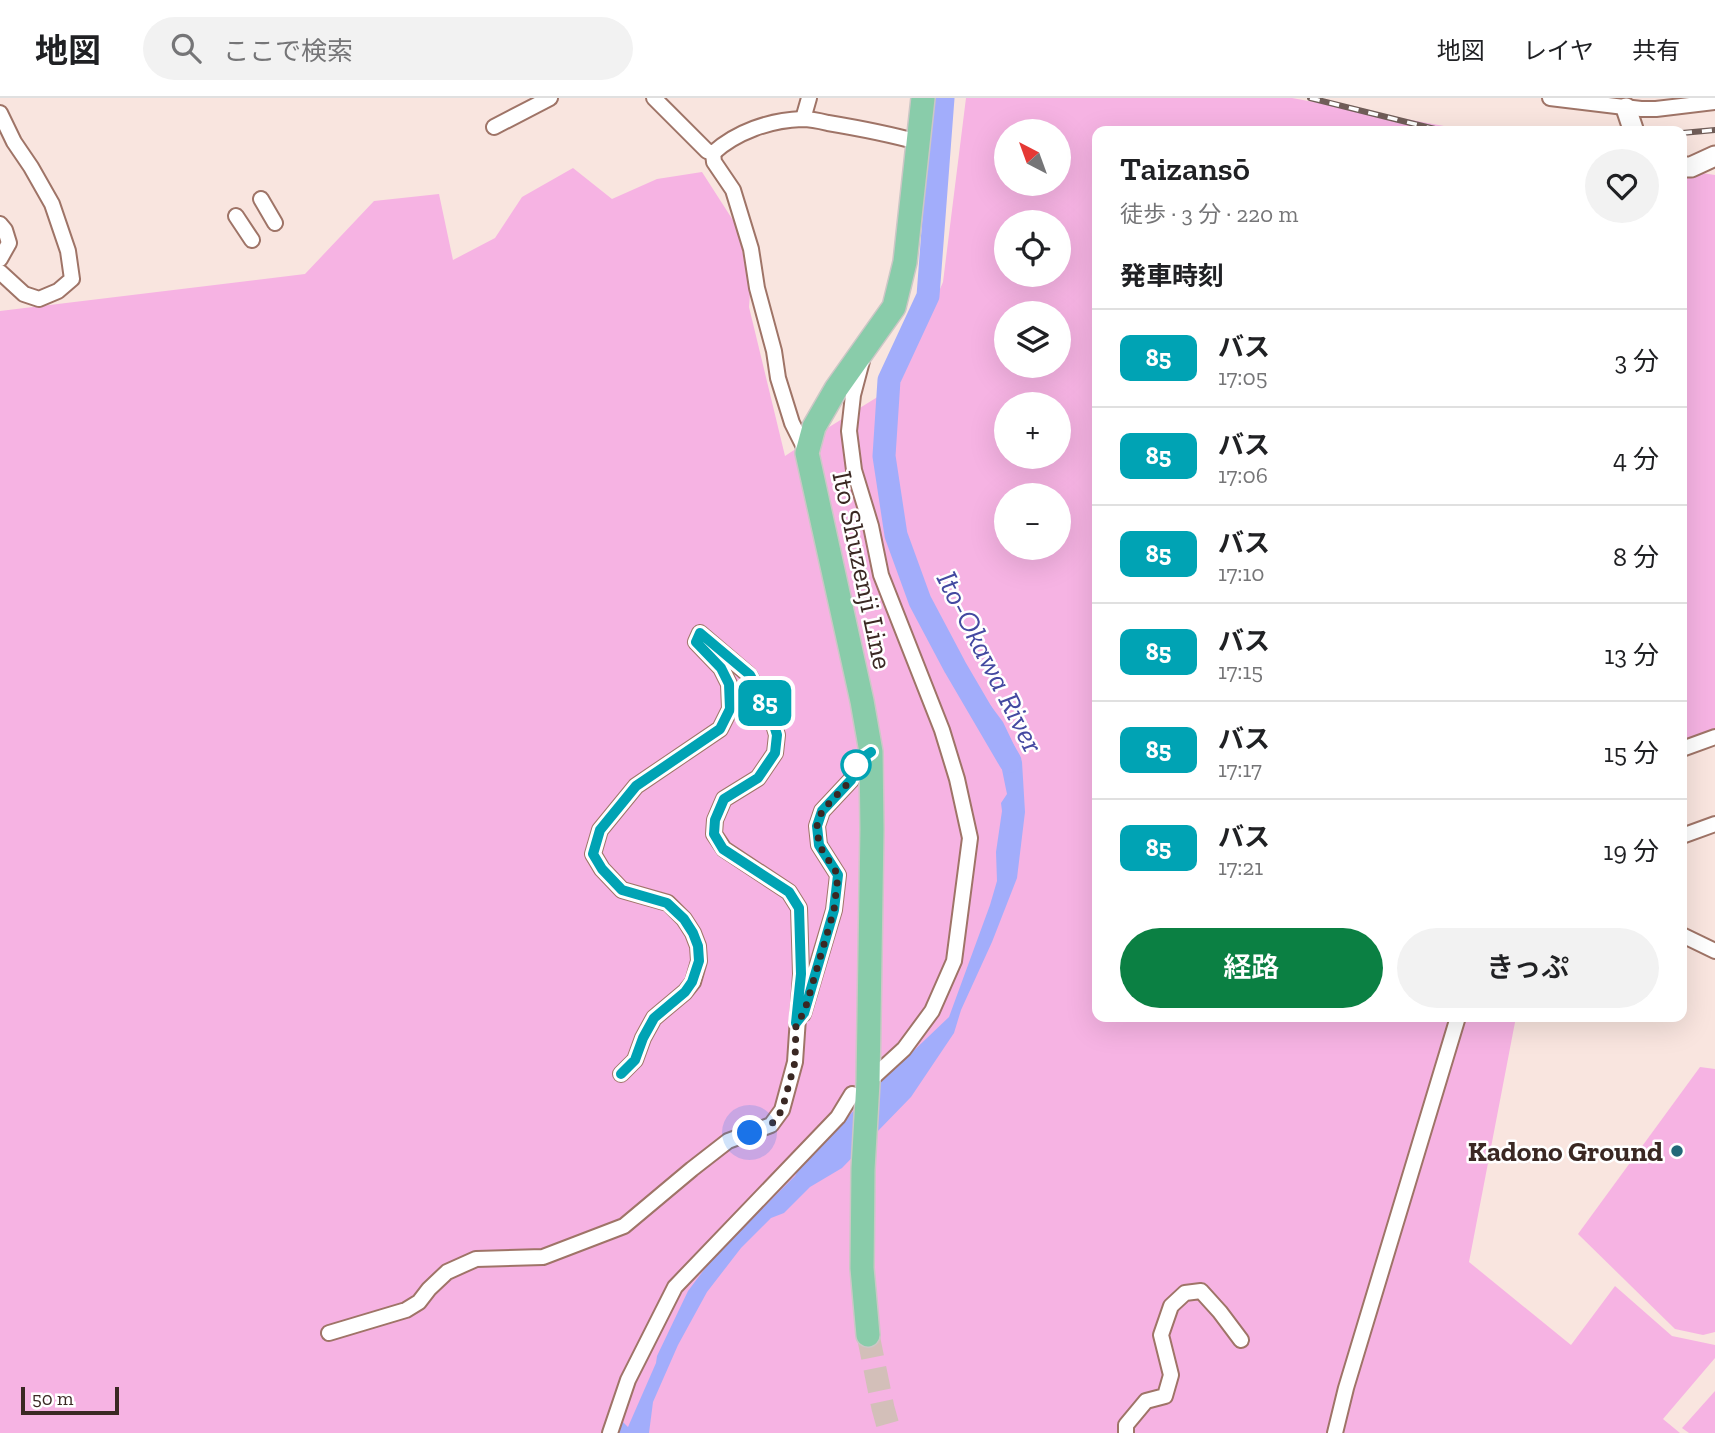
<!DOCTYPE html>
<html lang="ja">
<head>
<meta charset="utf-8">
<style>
  :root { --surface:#fff; --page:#f2f2f2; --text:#202124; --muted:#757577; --line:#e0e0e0; --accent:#0b8043 }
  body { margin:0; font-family:"Zilla Slab","Noto Sans JP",serif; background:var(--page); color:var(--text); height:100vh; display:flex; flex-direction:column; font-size:26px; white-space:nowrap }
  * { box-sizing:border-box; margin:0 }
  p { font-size:23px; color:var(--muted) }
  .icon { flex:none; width:38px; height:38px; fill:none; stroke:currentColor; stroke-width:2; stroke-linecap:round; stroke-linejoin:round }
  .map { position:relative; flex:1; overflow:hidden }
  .sheet { position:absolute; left:1092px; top:28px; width:595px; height:896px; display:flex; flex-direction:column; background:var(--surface); border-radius:14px; box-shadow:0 7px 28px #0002 }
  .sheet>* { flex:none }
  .badge { padding:0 14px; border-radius:10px; font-size:24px; line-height:46px }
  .needle { width:46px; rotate:319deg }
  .controls { position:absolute; left:994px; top:21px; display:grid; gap:14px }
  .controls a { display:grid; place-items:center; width:77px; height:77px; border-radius:50%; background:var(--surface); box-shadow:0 7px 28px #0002; font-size:35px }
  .scale { position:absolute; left:21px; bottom:18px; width:98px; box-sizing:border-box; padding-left:7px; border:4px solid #3a2823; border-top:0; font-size:19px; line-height:24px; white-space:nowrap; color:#3a2823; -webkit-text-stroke:5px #fff; paint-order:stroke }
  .you { position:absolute; width:35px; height:35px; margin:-18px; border:5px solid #fff; border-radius:50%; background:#1a73e8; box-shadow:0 0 0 10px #1a73e833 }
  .map>.badge { position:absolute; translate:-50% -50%; box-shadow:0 0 0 4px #fff }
  h2 { padding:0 28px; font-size:26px; line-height:63px }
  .round { display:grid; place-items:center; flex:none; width:74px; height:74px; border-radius:37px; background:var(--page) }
  .overview { display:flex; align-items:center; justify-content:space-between; height:119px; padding:0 28px }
  h1 { font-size:33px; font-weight:600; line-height:52px }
  .primary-button { display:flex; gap:14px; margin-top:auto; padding:14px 28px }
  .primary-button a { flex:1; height:80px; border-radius:42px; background:var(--accent); color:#fff; font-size:28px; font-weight:600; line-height:80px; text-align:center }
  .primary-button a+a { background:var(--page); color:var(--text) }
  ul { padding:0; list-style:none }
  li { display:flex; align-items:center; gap:21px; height:98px; padding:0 28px; border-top:2px solid var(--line) }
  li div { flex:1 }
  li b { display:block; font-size:26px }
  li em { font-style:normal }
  li .badge { min-width:77px; font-weight:700; text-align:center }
  header { display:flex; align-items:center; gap:42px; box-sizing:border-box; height:98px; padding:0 35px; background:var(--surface); border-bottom:2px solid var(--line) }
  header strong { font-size:33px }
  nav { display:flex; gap:38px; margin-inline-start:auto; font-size:24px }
  .search { width:490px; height:63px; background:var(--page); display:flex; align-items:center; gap:18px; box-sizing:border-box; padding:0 24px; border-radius:38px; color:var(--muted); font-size:26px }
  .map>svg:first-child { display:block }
</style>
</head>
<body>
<header>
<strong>地図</strong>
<div class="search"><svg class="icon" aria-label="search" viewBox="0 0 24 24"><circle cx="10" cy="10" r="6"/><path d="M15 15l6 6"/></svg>ここで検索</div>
<nav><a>地図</a><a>レイヤ</a><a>共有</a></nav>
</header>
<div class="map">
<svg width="1715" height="1335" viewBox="0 0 1715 1335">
  <rect width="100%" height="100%" fill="#f9e5df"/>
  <g fill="#f6b3e3" fill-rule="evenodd">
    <path d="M966,0H1292L1471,33H1097V919H1516L1469,1164L1571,1247L1615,1188L1672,1238L1715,1247V1260L1663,1321L1680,1335H0V213L305,176L374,103L439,96L453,162L495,140L522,99L573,70L612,101L657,81L702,74L738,130L746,173L751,182L749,209L785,358L826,331L900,285L943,184ZM1006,33H1059V86H1006ZM1006,124H1059V177H1006ZM1006,215H1059V268H1006ZM1006,306H1059V359H1006ZM1006,397H1059V450H1006Z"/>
    <polygon points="1682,72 1715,77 1715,635 1682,650"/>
    <polygon points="1700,969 1715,971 1715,1234 1703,1237 1675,1231 1578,1136"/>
    <polygon points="1715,1293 1715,1335 1689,1335 1682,1330"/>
  </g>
  <polygon fill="#a2adfb" points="962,589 988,604 1003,624 1022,664 1025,714 1017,780 992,844 961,912 954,935 911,999 842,1070 810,1089 784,1115 771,1120 741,1150 707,1194 678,1247 653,1304 649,1335 618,1335 623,1324 628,1329 656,1265 657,1258 688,1193 715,1157 795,1078 799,1070 886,979 949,919 990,807 997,783 996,754 1002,713 1001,705 1007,696 992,623"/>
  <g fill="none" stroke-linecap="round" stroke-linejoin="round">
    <polyline stroke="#a2adfb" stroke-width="23" points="943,0 928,198 889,282 884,358 896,437 920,503 955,569 1010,663"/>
    <polyline stroke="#d3bfb9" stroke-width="23" stroke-dasharray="23 11" stroke-linecap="butt" points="868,1237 883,1310 890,1335"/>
    <defs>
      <g id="street">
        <polyline points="654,0 707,53 713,55"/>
        <polyline points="1550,0 1641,11 1656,11 1715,4"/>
        <polyline points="0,15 14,44 31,69 52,106 68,153 72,181 58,193 39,201 24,196 0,174"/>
        <polyline points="803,21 809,0"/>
        <polyline points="494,29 550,0"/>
        <polyline points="713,55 714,64 733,92 751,151 757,190 774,253 778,280 792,325 807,355"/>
        <path d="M713,55C736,34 770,22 802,21C810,21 820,23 828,25C858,30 889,36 918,44"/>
        <polyline points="261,101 275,125"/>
        <polyline points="236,118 252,142"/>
        <polyline points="0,126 5,132 9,145 0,161"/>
        <polyline points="862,263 853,297 849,333 854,372 871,428 881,477 942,632 957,681 970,740 954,863 932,913 904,951 868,984"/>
        <polyline points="1682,651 1715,639"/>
        <polyline points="1682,738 1715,726"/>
        <polyline points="1682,837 1715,853"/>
        <polyline points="803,916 834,812 838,777 819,747 817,728 822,713 851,682 858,663 871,654"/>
        <polyline points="329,1235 406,1212 419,1204 429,1191 447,1174 476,1161 543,1159 624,1128 692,1071 728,1043 771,1027 782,1012 795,964 801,876 799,810 789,794 724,751 714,736 715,722 724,701 758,680 775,655 777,637 771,617 749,577 700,535 696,544 721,570 729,586 730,611 720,631 636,688 600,732 593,756 602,771 622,792 668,805 684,821 693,835 698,848 699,863 693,884 685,894 654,920 643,940 635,962 621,976"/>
        <polyline points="610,1335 628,1282 675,1189 838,1019 852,996"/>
        <polyline points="1126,1335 1126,1327 1146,1303 1165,1298 1171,1277 1161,1237 1171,1208 1185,1195 1201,1193 1220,1214 1241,1242"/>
        <polyline points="1335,1335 1346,1290 1458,919"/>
      </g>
      <g id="secondary">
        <polyline points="1626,10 1633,31"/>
        <polyline points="1682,69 1691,69 1715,58"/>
      </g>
      <polyline id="primary" points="868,1237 862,1170 863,1071 868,984 872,731 871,654 862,603 807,355 814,329 836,291 894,209 905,164 923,0"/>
    </defs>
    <use href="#street" stroke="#9f7467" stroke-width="18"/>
    <use href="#secondary" stroke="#9f7467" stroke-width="23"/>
    <use href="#primary" stroke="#ccc7c6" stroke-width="26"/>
    <use href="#street" stroke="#fff" stroke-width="14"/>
    <use href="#secondary" stroke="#fff" stroke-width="19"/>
    <use href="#primary" stroke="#89ccaa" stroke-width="23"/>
    <defs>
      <g id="rail">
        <polyline points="1310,0 1443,33"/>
        <polyline points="1682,35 1715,32"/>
      </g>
    </defs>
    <use href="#rail" stroke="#705d58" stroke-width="6"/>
    <use href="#rail" stroke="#fff" stroke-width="3.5" stroke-dasharray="10" stroke-linecap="butt"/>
  </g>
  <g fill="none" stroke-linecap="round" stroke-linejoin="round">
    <defs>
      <polyline id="line" points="621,976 635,962 643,940 654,920 685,894 692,884 699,863 698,848 693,835 684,821 667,805 622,792 602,771 593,756 600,732 636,688 720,631 730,611 729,586 721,570 696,544 700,535 750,577 771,617 777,637 775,655 758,680 724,701 715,722 714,736 723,751 789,794 799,810 801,876 796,925 804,915 834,812 838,777 819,747 817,728 822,713 851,682 858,663 871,654"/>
    </defs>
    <use href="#line" stroke="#fff" stroke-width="16"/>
    <use href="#line" stroke="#00a3b4" stroke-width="10"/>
    <polyline stroke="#3a2823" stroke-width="7" stroke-dasharray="0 12.6" points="750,1035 771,1027 782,1012 795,964 796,925 804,915 834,812 838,777 819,747 817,728 822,713 851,682 858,663 856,667"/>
  </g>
  <circle fill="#fff" stroke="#00a3b4" stroke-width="3.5" cx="856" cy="667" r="14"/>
  <circle fill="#236879" stroke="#fff" stroke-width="2.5" cx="1677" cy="1053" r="7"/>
  <g text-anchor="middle" stroke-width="5" stroke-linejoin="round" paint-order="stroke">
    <g font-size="28" fill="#3a2823" stroke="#fff">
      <text transform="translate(863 472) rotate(78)" y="10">Ito Shuzenji Line</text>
    </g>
    <g font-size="28" font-weight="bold" fill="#3a2823" stroke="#fff" text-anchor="end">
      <text x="1663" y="1063">Kadono Ground</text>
    </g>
    <g font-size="30" font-style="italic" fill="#4449a1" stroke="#fff">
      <text transform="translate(990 564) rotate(63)" y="10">Ito-Okawa River</text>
    </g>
  </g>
</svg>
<div class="controls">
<a><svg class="needle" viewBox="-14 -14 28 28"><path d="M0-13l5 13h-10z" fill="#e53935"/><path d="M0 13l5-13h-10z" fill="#757577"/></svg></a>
<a><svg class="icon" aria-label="locate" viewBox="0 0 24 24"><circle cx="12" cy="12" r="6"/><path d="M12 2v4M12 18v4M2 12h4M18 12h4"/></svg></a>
<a><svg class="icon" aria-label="layers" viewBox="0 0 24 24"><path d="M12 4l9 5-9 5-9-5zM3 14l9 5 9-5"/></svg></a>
<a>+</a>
<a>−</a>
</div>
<div class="scale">50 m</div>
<div class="you" style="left:750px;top:1035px"></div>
<b class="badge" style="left:765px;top:605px;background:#00a3b4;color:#fff">85</b>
<section class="sheet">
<div class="overview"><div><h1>Taizansō</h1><p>徒歩 · 3 分 · 220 m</p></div><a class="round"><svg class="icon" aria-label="heart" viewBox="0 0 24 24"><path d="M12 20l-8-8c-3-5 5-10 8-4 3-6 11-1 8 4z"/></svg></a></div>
<h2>発車時刻</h2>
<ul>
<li><span class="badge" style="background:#00a3b4;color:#fff">85</span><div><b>バス</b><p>17:05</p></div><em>3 分</em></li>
<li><span class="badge" style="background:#00a3b4;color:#fff">85</span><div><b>バス</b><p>17:06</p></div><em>4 分</em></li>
<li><span class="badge" style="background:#00a3b4;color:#fff">85</span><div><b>バス</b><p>17:10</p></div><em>8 分</em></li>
<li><span class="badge" style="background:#00a3b4;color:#fff">85</span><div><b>バス</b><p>17:15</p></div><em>13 分</em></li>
<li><span class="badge" style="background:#00a3b4;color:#fff">85</span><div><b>バス</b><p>17:17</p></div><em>15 分</em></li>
<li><span class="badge" style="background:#00a3b4;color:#fff">85</span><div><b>バス</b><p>17:21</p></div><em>19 分</em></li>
</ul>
<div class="primary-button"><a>経路</a><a>きっぷ</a></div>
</section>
</div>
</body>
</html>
